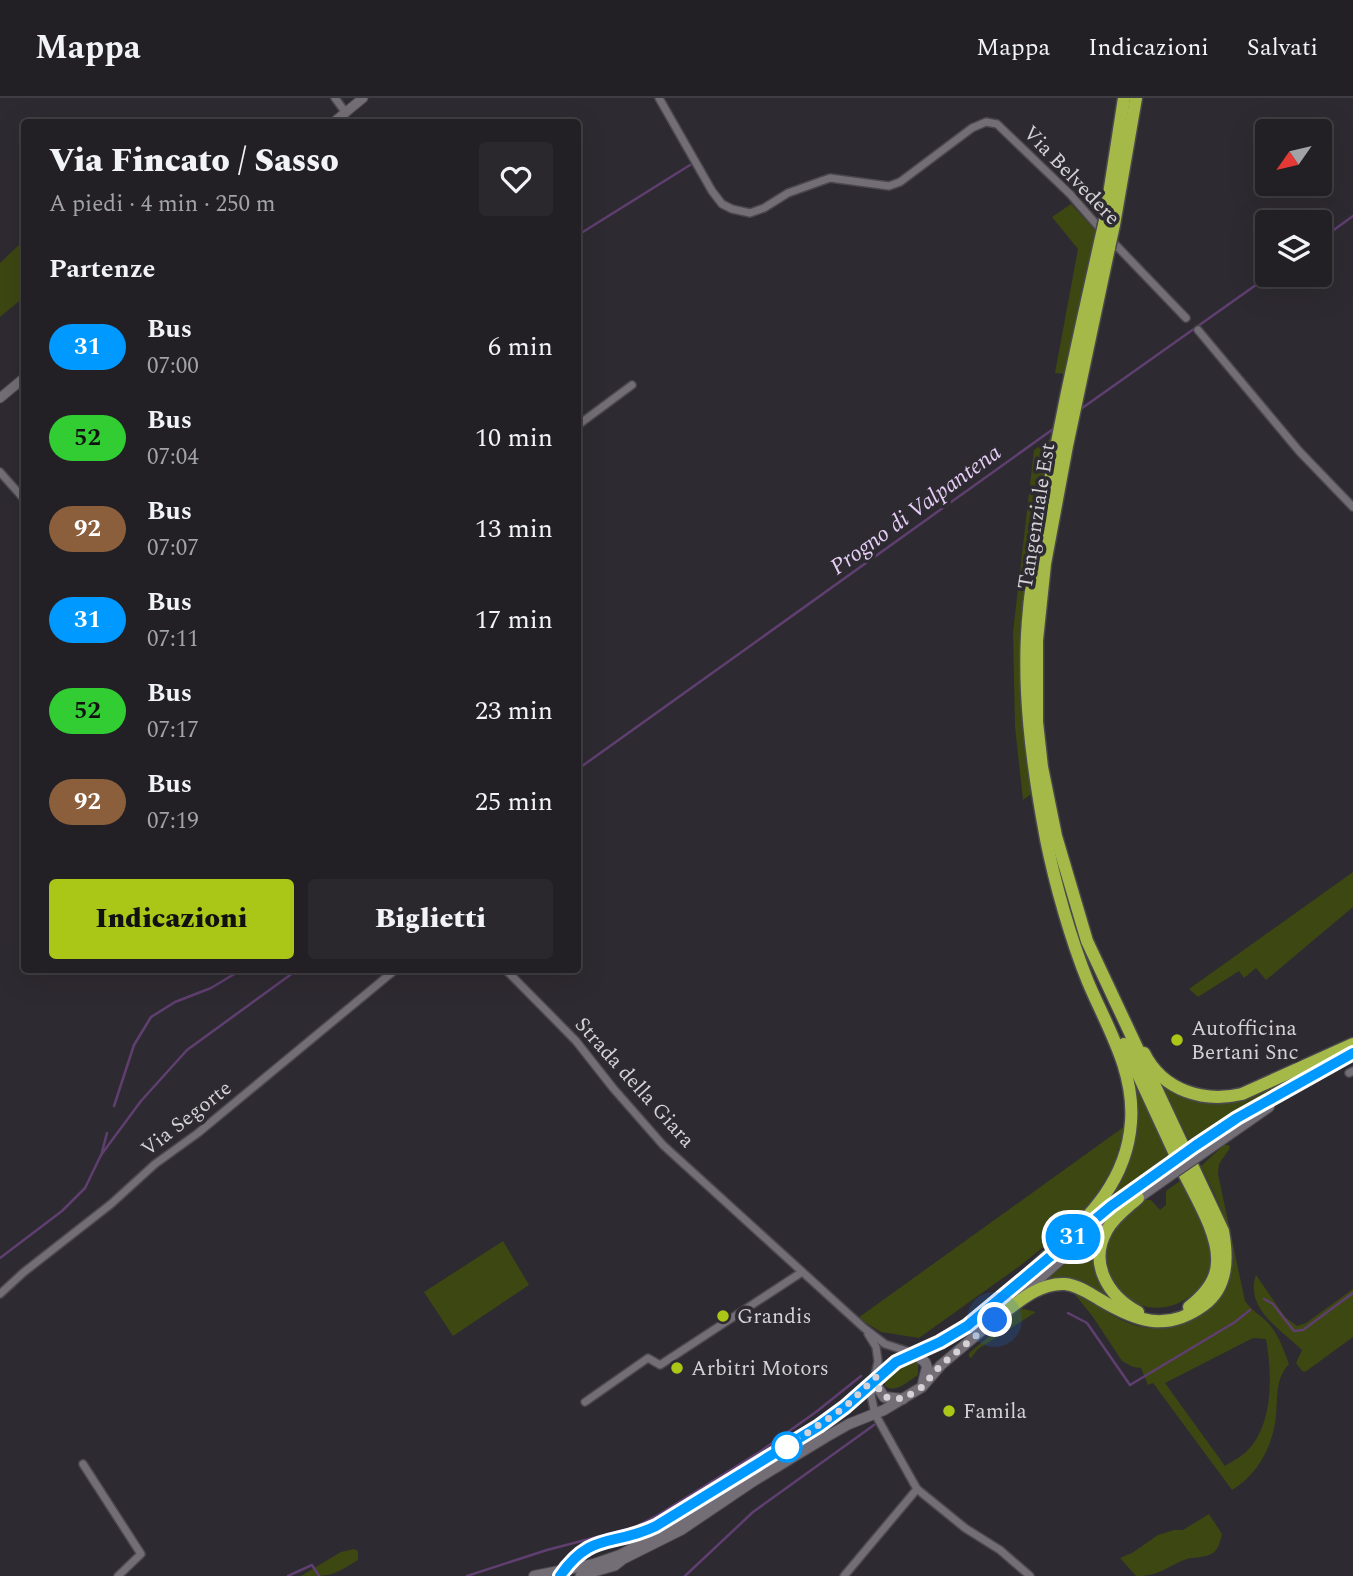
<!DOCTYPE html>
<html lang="it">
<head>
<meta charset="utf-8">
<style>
  :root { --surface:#222025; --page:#2a282d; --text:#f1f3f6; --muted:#a2a3a7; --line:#3f3e42; --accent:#aac718 }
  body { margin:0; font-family:Spectral,serif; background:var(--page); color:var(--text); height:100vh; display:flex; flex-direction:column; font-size:26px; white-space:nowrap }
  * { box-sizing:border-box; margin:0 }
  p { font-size:23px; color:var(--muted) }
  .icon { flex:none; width:38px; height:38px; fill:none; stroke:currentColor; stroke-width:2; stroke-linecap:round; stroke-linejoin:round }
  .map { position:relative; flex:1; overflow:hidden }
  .drawer { position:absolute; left:21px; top:21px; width:560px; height:854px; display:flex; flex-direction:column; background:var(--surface); border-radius:7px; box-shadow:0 7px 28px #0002,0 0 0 2px var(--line) }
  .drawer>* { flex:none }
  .badge { padding:0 14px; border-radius:23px; font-size:24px; line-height:46px }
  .needle { width:46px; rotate:236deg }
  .buttons { position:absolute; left:1255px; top:21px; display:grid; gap:14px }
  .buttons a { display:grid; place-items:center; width:77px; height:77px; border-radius:7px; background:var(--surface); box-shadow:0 7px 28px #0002,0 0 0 2px var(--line); font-size:35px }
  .you { position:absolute; width:35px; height:35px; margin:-18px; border:5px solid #fff; border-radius:50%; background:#1a73e8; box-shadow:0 0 0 10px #1a73e833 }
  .map>.badge { position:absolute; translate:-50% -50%; box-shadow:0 0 0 4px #fff }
  h2 { padding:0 28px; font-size:26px; line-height:63px }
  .round { display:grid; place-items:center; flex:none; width:74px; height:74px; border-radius:7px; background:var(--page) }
  .head { display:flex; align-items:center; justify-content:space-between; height:119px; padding:0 28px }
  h1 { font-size:33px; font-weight:800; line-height:52px }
  .cta { display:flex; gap:14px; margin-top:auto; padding:14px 28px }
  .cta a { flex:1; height:80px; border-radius:7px; background:var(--accent); color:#111; font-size:28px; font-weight:800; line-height:80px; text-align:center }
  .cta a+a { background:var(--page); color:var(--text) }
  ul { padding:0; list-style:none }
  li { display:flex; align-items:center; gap:21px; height:91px; padding:0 28px }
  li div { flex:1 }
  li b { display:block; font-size:26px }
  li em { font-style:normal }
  li .badge { min-width:77px; font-weight:700; text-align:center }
  header { display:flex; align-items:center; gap:42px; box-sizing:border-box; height:98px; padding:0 35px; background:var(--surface); border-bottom:2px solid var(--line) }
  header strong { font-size:33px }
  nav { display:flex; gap:38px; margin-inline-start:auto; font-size:24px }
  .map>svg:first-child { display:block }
</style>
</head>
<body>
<header>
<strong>Mappa</strong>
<nav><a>Mappa</a><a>Indicazioni</a><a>Salvati</a></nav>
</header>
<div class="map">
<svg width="1353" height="1478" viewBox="0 0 1353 1478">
  <rect width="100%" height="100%" fill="#2e2a31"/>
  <g fill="#3d4712" fill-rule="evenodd">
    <polygon points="1071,106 1096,133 1065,276 1055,275 1078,151 1052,119"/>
    <polygon points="24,142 24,199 0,219 0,165"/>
    <polygon points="1057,336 1037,434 1034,694 1023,702 1015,629 1013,534 1034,352"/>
    <polygon points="1353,774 1353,809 1266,882 1256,870 1244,880 1239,873 1198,899 1189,891"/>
    <polygon points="1337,958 1189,1042 1156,976 1207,1001"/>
    <polygon points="1128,969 1169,1056 1104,1106 1127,1067"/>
    <polygon points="1125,1028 1114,1068 1083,1117 1021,1167 919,1240 881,1234 858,1220"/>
    <path d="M1224,1047H1229L1230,1050L1219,1066L1218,1076L1245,1203C1252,1213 1261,1217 1269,1226C1279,1237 1284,1253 1289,1266C1275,1281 1278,1299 1276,1318C1273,1348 1258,1376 1232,1392L1153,1285L1148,1287L1141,1270L1133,1269L1122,1263L1093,1219L1072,1193H1077C1096,1206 1119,1225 1142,1229C1186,1237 1231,1205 1232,1159C1232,1128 1214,1095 1201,1068ZM1253,1240L1266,1241C1272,1275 1274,1324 1248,1352C1242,1358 1233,1363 1225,1368L1165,1285Z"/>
    <path d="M1183,1081C1194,1104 1210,1130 1210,1157C1211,1171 1205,1185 1194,1195C1160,1225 1111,1207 1106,1162C1106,1155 1105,1146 1108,1140C1114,1124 1132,1112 1145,1102H1151L1160,1112L1166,1107V1093Z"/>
    <polygon points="1099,1132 1110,1201 1066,1180 1042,1184"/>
    <polygon points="503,1143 529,1187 453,1238 424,1194"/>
    <path d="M1256,1177L1285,1219L1297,1228L1306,1225L1353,1191V1239L1305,1274L1302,1273L1296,1265L1302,1252C1282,1233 1244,1210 1256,1177Z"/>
    <polygon points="1020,1210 1036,1214 978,1251 971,1260 969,1259 969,1255 998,1231 1005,1220"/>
    <path d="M914,1262L918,1266V1277C908,1283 896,1296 885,1288L884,1281C890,1272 903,1264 914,1262Z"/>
    <path d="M1209,1416L1222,1436C1221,1440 1219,1448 1216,1452C1209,1461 1194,1458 1184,1462C1164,1470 1160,1478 1136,1478L1120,1460L1132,1455L1158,1437L1174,1432H1183Z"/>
    <path d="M354,1451L358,1453V1462C332,1478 332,1478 301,1478L341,1454Z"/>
  </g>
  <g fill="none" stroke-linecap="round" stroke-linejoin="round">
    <g stroke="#5f3f70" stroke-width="2.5">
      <polyline points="578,137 690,67"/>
      <polyline points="1320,142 1353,118"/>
      <polyline points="1078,313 1270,177"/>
      <polyline points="578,381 581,379"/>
      <polyline points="578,671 1056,329"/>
      <polyline points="114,1008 134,947 151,919 175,904 211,890 241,872"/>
      <polyline points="102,1054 107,1035"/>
      <polyline points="0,1160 62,1113 85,1090 101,1057 141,1003 187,952 297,872"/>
      <polyline points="1264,1201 1273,1206 1294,1233 1303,1232 1353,1195"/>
      <polyline points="1068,1215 1087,1225 1130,1287 1235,1224 1250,1212"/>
      <polyline points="288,1478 312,1467 319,1478"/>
      <polyline points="467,1478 547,1452 635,1429 658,1417 761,1353 816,1314 861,1278"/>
      <polyline points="685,1478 753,1414 874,1327"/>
    </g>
    <defs>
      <g id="minor">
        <polyline points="335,0 346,15"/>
        <polyline points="659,0 712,93 722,106 732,111 750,115 764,110 788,95 830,80 889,88 900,84 972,30 986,24 997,26 1070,96 1103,134"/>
        <polyline points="1111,142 1186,220"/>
        <polyline points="1198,232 1299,353 1353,409"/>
        <polyline points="578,327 632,287"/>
        <polyline points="0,374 24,401"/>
        <polyline points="506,872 576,943 613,990 663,1047 864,1230 885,1246 913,1255"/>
        <polyline points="1349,975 1353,973"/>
        <polyline points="0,1196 24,1174 111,1106 155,1066 198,1035 395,872"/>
        <polyline points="868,1236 876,1249 878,1263 871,1297 875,1316 917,1391 965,1430 1000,1452 1030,1478"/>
        <polyline points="585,1304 648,1260 660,1267 802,1174"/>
        <polyline points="83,1366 141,1456 118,1478"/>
        <polyline points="844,1478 917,1391"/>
      </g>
      <g id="tertiary">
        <polyline points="334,24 363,0"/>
        <polyline points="0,300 24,280"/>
        <polyline points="571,1462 591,1448 636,1437 656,1428 748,1372"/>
        <polyline points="580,1478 615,1468 625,1460"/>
      </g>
      <g id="secondary">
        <polyline points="1195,1048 1237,1020 1353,955"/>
        <polyline points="1200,1057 1269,1009"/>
        <polyline points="1134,1103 1168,1079"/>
        <polyline points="1080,1134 1162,1070"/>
        <polyline points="1021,1197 1084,1141 1111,1121"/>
        <polyline points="913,1255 925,1264 927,1269 923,1285"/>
        <polyline points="876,1279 877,1288 884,1299 903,1301"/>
        <polyline points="625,1460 681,1432 752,1384 826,1339 849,1326 884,1312 922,1289 941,1267 998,1219"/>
        <polyline points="534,1478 594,1466 620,1457 655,1439 698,1412 845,1309 896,1263 940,1244 967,1228 1030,1175"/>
      </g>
      <g id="trunk">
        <polyline points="1105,122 1124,0"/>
        <polyline points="1114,127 1136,0"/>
        <path d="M1124,946C1143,987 1162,1028 1181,1069C1193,1095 1219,1135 1217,1164C1217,1183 1203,1198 1189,1209"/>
        <path d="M1144,955C1163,993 1204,1005 1242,996L1353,946"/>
        <path d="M1138,1100C1127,1110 1114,1119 1107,1132C1088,1165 1108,1198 1138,1214"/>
        <path d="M1026,1179C1072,1132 1126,1096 1131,1024C1135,973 1107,929 1088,884C1071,842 1055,786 1046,741C1032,667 1021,587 1029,511C1031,484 1037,457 1042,430C1057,333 1079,239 1100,144"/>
        <path d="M994,1222C1015,1207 1038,1184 1065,1186C1077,1187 1089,1195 1099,1201C1136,1223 1166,1235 1204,1207C1228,1189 1228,1160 1223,1133L1087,843L1056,738L1042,669L1037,624V542L1045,466L1067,348L1109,150"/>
      </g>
    </defs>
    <use href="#minor" stroke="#4b484d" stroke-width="10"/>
    <use href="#tertiary" stroke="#4b484d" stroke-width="11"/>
    <use href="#secondary" stroke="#4b484d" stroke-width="12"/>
    <use href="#trunk" stroke="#4b484d" stroke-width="15"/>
    <use href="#minor" stroke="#736e76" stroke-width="7"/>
    <use href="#tertiary" stroke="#736e76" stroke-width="9"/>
    <use href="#secondary" stroke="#736e76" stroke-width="10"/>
    <use href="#trunk" stroke="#a4b947" stroke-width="12"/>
    <defs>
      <g id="secondary-bridge">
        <polyline points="1162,1070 1195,1048"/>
        <polyline points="1168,1079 1200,1057"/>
      </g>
      <g id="trunk-bridge">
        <polyline points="1100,144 1105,122"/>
        <polyline points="1109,150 1114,127"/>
      </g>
    </defs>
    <use href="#secondary-bridge" stroke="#4b484d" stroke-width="12" stroke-linecap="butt"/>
    <use href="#trunk-bridge" stroke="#4b484d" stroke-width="15" stroke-linecap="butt"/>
    <use href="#secondary-bridge" stroke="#736e76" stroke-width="10"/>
    <use href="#trunk-bridge" stroke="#a4b947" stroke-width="12"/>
  </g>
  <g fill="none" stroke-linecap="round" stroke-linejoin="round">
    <defs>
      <path id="line" d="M560,1478C591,1433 613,1449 656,1428L819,1328L845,1309L896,1264L940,1244L967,1228L1111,1108L1195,1048L1237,1020L1353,955"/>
    </defs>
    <use href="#line" stroke="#fff" stroke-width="16"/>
    <use href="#line" stroke="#09f" stroke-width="10"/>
    <polyline stroke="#d4d2d6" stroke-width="7" stroke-dasharray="0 12.6" points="787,1349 845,1309 876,1279 877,1288 884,1299 903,1301 922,1289 941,1267 995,1222"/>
  </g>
  <g fill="#aac718" stroke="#2e2a31" stroke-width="2.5">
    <circle cx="1177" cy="942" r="7"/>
    <circle cx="723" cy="1218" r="7"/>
    <circle cx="677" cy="1270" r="7"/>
    <circle cx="949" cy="1313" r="7"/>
  </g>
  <circle fill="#fff" stroke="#09f" stroke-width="3.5" cx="787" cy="1349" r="14"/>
  <g text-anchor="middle" stroke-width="7" stroke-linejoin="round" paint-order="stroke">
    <g font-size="21" fill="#d4d2d6" stroke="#2e2a31">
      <text transform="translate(1072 77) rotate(46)" y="7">Via Belvedere</text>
      <text transform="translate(1036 418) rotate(-81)" y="7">Tangenziale Est</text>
      <text transform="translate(635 984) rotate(48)" y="7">Strada della Giara</text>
      <text transform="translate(186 1020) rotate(-38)" y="7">Via Segorte</text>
    </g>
    <g font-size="21" fill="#d4d2d6" stroke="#2e2a31" text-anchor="start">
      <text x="1191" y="937">Autofficina<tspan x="1191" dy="24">Bertani Snc</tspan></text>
      <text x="737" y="1225">Grandis</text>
      <text x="691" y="1277">Arbitri Motors</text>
      <text x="963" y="1320">Famila</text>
    </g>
    <g font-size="23" font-style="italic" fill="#e5cdf6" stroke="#2e2a31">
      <text transform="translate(915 411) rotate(-36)" y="8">Progno di Valpantena</text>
    </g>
  </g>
</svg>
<div class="buttons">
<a><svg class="needle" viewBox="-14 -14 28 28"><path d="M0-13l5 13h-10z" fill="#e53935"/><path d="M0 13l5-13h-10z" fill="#a2a3a7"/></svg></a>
<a><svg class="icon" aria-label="layers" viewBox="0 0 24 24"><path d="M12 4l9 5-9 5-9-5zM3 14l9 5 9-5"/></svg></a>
</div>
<div class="you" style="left:995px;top:1222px"></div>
<b class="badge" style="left:1073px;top:1139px;background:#09f;color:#fff">31</b>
<section class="drawer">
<div class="head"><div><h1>Via Fincato / Sasso</h1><p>A piedi · 4 min · 250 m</p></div><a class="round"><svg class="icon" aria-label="heart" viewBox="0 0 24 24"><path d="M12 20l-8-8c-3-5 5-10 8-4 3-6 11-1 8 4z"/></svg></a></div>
<h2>Partenze</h2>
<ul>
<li><span class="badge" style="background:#09f;color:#fff">31</span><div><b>Bus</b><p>07:00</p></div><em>6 min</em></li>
<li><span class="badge" style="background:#32cd32;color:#111">52</span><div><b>Bus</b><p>07:04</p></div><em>10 min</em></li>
<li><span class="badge" style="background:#8b5e3c;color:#fff">92</span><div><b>Bus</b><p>07:07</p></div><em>13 min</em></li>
<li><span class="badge" style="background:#09f;color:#fff">31</span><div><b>Bus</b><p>07:11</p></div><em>17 min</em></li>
<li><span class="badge" style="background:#32cd32;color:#111">52</span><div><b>Bus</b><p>07:17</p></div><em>23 min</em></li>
<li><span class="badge" style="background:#8b5e3c;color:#fff">92</span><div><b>Bus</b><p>07:19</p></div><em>25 min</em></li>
</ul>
<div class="cta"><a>Indicazioni</a><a>Biglietti</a></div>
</section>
</div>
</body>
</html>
